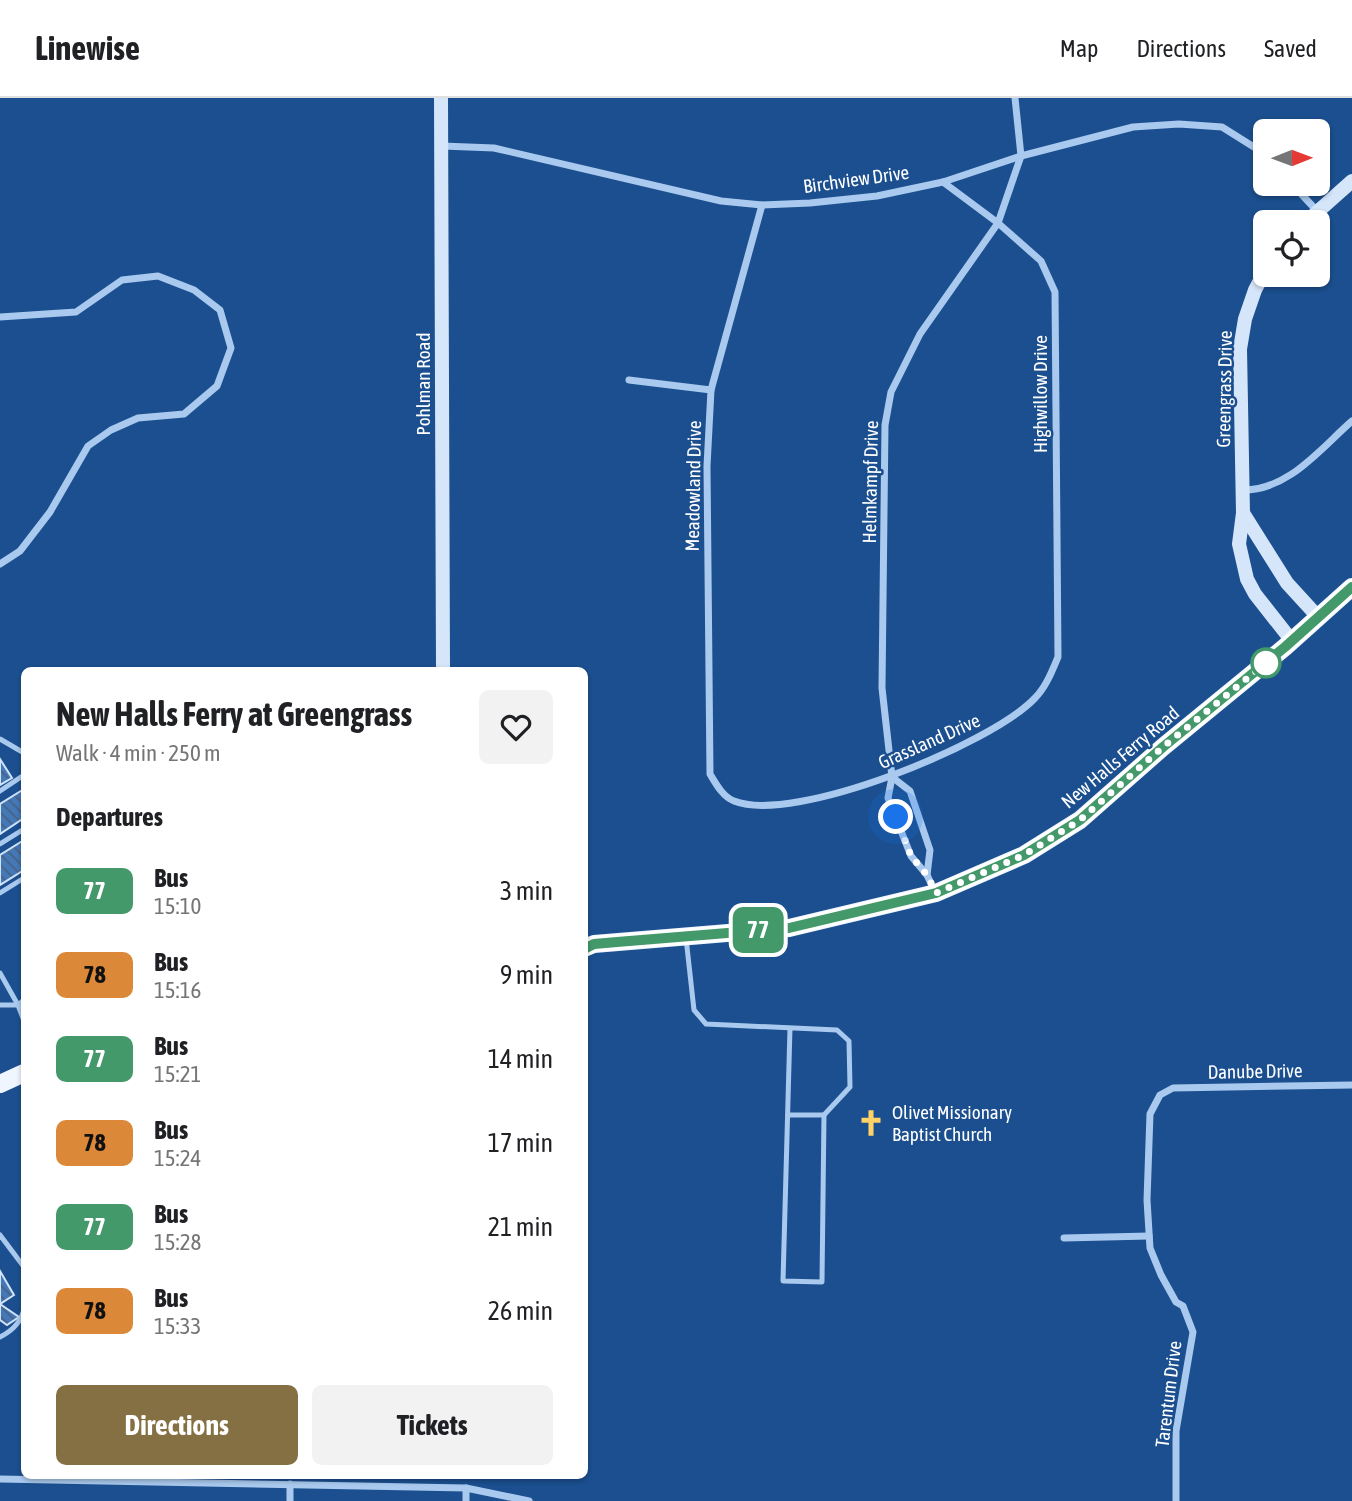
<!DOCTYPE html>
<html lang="en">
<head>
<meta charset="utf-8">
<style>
  :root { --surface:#fff; --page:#f2f2f2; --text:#202124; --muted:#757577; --line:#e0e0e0; --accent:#847042 }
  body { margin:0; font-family:"Asap Condensed",sans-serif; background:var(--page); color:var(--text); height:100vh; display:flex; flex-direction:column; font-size:26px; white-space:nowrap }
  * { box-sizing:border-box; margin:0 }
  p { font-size:23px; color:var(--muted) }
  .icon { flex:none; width:38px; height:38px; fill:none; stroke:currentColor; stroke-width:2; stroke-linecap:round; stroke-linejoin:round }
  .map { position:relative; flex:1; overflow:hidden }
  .sheet { position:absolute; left:21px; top:569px; width:567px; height:812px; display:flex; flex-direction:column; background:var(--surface); border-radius:10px; box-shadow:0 2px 5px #0004 }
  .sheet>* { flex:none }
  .badge { padding:0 14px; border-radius:10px; font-size:24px; line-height:46px }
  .needle { width:46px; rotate:89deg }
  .tools { position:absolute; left:1253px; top:21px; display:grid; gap:14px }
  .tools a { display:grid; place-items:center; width:77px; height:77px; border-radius:10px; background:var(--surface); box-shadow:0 2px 5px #0004; font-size:35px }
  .you { position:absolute; width:35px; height:35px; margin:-18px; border:5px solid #fff; border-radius:50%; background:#1a73e8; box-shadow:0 0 0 10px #1a73e833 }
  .map>.badge { position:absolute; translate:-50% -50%; box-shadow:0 0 0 4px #fff }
  h2 { padding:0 35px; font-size:26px; line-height:63px }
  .round { display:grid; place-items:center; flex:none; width:74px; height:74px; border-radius:10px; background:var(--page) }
  .head { display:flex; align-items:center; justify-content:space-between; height:119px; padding:0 35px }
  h1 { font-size:33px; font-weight:700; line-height:52px }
  .primary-button { display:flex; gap:14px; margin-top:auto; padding:14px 35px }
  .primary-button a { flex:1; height:80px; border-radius:10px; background:var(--accent); color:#fff; font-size:28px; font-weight:700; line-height:80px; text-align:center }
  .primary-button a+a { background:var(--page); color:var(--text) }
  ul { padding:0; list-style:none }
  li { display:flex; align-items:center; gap:21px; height:84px; padding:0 35px }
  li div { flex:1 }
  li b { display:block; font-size:26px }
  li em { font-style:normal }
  li .badge { min-width:77px; font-weight:700; text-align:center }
  header { display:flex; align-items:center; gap:42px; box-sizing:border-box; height:98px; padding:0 35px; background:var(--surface); border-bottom:2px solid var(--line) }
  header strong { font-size:33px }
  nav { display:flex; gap:38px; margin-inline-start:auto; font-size:24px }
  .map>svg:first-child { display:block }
</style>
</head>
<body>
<header>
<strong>Linewise</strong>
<nav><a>Map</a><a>Directions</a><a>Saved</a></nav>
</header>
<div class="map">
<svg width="1352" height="1403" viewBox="0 0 1352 1403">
  <defs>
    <pattern id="building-back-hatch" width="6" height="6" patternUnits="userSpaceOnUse" patternTransform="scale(1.75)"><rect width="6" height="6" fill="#4478b7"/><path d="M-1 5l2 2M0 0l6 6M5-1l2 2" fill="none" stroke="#486282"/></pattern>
  </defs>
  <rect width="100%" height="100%" fill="#1b4f8f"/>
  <g fill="url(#building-back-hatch)" stroke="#cfe3fa" stroke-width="2">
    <polygon points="0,661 12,680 0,687"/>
    <polygon points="24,691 24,720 0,736 0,706"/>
    <polygon points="24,742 24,772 0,787 0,757"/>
    <polygon points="0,1173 14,1197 0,1206"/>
    <polygon points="0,1206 19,1219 7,1227 0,1222"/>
  </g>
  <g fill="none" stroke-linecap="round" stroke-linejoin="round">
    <g stroke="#a9c9ee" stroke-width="5">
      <polyline points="0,641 24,655"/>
      <polyline points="0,693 24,677"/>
      <polyline points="0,746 24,731"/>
      <polyline points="0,795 24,780"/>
      <polyline points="686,840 694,912 706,926 837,932 849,943 850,989 824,1017 822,1184 783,1183 790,930"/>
      <polyline points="0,875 18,907 24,902"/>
      <polyline points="0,907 18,907 24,923"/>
      <polyline points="788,1017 824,1017"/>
      <polyline points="0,1137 24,1169"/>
      <path d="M0,1239C12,1233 21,1225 24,1211"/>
    </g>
    <g stroke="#a9c9ee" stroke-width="7">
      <polyline points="442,48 494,50 721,103 762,107 810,105 877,98 943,84 1021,58 1133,29 1179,26 1222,29 1265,56"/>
      <polyline points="1292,86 1318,114"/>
      <path d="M762,107L711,292L707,368L710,676C716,686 723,699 734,703C794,727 992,646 1035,600C1046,589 1052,573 1058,559L1055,194L1041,163L998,125L943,84"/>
      <polyline points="0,219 76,214 122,182 158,178 194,192 220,212 231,250 217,288 184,316 138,320 111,332 88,348 50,414 20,453 0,466"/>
      <polyline points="629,282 711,292"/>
      <path d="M1242,392C1288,393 1320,351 1352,323"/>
      <polyline points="892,679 910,693 930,752 927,777"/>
      <polyline points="935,794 927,777 911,758 888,700 892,679 882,590 885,327 891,294 920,236 998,125 1021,58 1015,0"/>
      <polyline points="1064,1140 1149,1138"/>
      <polyline points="0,1381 466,1390 529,1403"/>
      <polyline points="290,1386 290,1403"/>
      <polyline points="466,1390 466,1403"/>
      <polyline points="1176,1403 1176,1333 1193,1234 1183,1208 1176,1204 1161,1177 1150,1150 1147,1102 1150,1016 1160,997 1173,990 1352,987"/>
    </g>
    <g stroke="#d6e6fa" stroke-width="14">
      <polyline points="441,0 443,572"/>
      <polyline points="1306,124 1352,83"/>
      <polyline points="1265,173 1255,192 1245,221 1240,251 1243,415 1239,446 1247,481 1255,496 1292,543"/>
      <polyline points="1243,415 1287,485 1319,520"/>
    </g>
    <g stroke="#f0f6ff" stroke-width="18">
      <polyline points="584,850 594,846 789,830 936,795 1024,757 1080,722 1163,649 1285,549 1352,489"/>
      <polyline points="0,986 24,975"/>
    </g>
  </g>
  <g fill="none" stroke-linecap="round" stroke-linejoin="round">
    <defs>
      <polyline id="line" points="584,851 594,846 617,844 789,830 936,795 1024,757 1080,722 1163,649 1285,549 1352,489"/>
    </defs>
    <use href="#line" stroke="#fff" stroke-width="16"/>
    <use href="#line" stroke="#44996b" stroke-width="10"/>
    <polyline stroke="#fff" stroke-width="7" stroke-dasharray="0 12.6" points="896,719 911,758 927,777 936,795 1024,757 1080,722 1163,649 1266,565"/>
  </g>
  <defs>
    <symbol id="church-bare" viewBox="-9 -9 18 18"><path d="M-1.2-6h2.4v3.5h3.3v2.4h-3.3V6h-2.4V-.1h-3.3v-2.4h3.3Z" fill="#ffd166" stroke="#1b4f8f" stroke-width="2.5" paint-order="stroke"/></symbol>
  </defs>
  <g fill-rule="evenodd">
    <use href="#church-bare" x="852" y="1006" width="38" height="38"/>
  </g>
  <circle fill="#fff" stroke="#44996b" stroke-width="3.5" cx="1266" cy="565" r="14"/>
  <g text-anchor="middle" stroke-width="5" stroke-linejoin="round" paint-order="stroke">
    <g font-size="19" fill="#fff" stroke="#1b4f8f">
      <text transform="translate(856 81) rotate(-8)" y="7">Birchview Drive</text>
      <text transform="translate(423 286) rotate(-90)" y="7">Pohlman Road</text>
      <text transform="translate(1224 291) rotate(-89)" y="7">Greengrass Drive</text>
      <text transform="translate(1040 296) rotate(-90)" y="7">Highwillow Drive</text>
      <text transform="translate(870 384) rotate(-89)" y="7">Helmkampf Drive</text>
      <text transform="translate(693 388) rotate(-89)" y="7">Meadowland Drive</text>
      <text transform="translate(929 643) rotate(-24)" y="7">Grassland Drive</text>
      <text transform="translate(1120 659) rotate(-40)" y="7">New Halls Ferry Road</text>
      <text transform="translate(1255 973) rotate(-1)" y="7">Danube Drive</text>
      <text transform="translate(1168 1296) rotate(-83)" y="7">Tarentum Drive</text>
    </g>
    <g font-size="19" fill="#fff" stroke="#1b4f8f" text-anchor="start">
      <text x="892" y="1021">Olivet Missionary<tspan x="892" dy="22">Baptist Church</tspan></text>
    </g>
  </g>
</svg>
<div class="tools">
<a><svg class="needle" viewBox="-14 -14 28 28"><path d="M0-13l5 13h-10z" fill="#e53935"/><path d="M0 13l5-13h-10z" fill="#757577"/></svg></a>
<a><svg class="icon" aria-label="locate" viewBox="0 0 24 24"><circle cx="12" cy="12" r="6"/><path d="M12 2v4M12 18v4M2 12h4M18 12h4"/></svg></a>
</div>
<div class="you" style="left:896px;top:719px"></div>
<b class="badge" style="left:758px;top:832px;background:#44996b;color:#fff">77</b>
<section class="sheet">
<div class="head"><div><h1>New Halls Ferry at Greengrass</h1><p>Walk · 4 min · 250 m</p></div><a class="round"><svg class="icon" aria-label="heart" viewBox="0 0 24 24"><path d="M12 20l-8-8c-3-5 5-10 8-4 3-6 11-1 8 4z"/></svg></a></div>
<h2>Departures</h2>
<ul>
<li><span class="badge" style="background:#44996b;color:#fff">77</span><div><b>Bus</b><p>15:10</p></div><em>3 min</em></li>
<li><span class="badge" style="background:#db8839;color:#111">78</span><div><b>Bus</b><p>15:16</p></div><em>9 min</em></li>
<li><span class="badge" style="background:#44996b;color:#fff">77</span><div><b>Bus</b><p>15:21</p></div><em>14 min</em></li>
<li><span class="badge" style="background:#db8839;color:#111">78</span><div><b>Bus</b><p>15:24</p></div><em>17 min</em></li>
<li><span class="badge" style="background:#44996b;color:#fff">77</span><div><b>Bus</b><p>15:28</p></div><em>21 min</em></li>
<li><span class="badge" style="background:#db8839;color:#111">78</span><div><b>Bus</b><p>15:33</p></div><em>26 min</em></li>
</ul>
<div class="primary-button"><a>Directions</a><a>Tickets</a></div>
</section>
</div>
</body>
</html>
